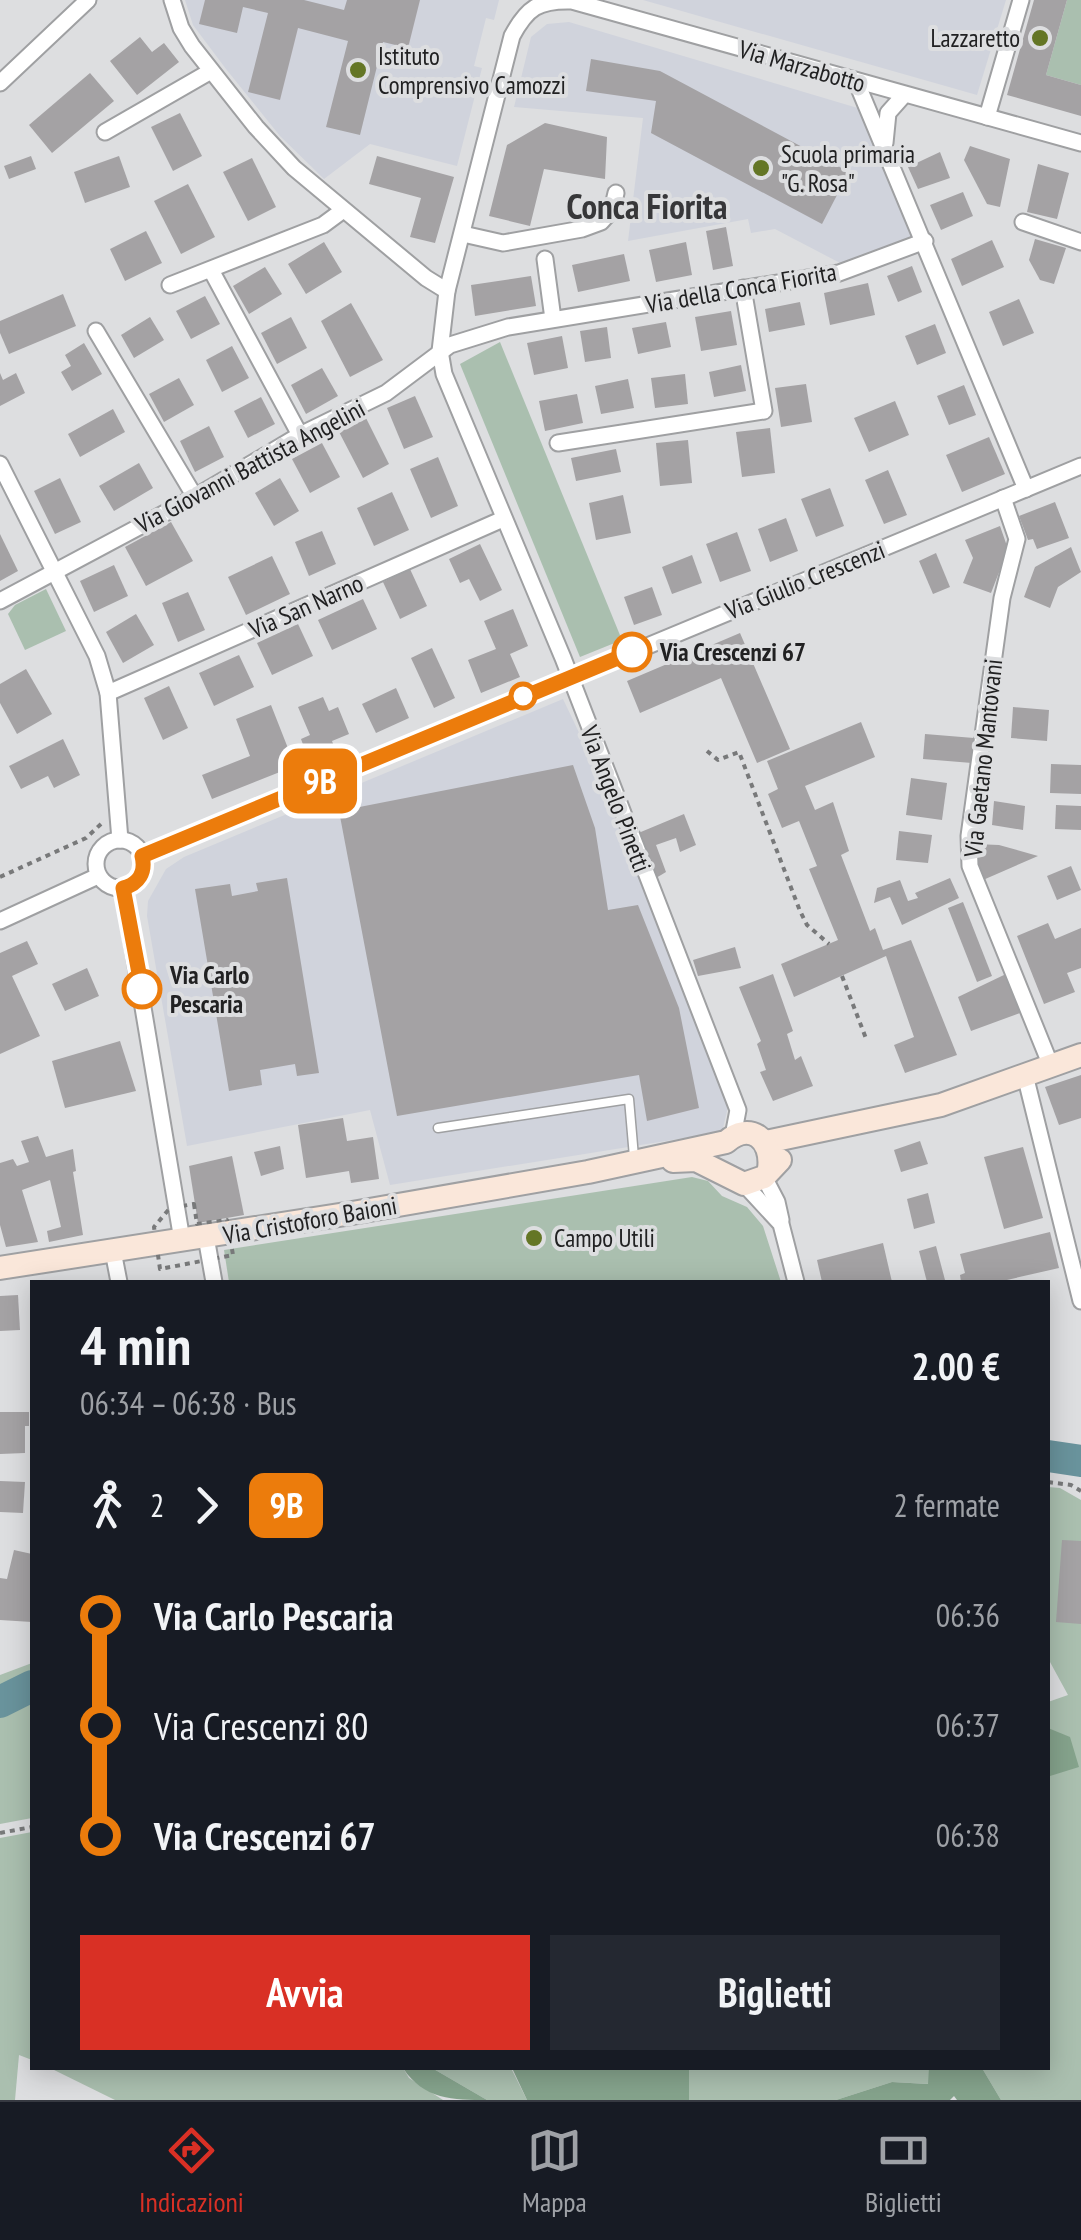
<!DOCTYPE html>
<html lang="it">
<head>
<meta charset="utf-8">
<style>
  :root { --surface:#171b24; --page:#242831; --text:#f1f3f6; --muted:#9ea1a6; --line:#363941; --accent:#d93025 }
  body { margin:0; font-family:"PT Sans Narrow",sans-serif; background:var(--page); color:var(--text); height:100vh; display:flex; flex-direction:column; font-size:38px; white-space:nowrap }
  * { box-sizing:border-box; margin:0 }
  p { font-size:32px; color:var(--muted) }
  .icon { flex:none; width:55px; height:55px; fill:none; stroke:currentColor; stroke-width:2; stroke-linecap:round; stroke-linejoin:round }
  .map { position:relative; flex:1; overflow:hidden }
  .side { position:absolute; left:30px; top:1280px; width:1020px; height:790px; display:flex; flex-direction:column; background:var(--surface); border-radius:0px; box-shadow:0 5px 25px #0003 }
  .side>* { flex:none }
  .badge { padding:0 20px; border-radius:15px; font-size:35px; line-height:65px }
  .map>.badge { position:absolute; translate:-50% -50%; box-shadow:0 0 0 5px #fff }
  .legs { display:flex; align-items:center; gap:15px; height:110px; padding:0 50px; font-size:32px }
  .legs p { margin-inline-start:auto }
  .head { display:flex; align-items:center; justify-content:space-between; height:170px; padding:0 50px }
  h1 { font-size:55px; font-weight:800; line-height:75px }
  .action { display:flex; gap:20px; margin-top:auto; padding:20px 50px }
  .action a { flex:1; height:115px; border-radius:0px; background:var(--accent); color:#fff; font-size:40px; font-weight:800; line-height:115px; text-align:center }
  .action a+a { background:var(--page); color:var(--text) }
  ul { padding:0 50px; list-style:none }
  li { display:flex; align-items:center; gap:35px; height:110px; font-size:38px }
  li i { display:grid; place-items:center; width:15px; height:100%; margin:0 12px; background:currentColor }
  li i::after { content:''; width:25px; height:25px; margin:-12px; border:8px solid; border-radius:50%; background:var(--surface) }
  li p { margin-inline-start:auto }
  li:first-child i { background:linear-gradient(#0000 50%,currentColor 0) }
  li:last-child i { background:linear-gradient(currentColor 50%,#0000 0) }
  .menu { display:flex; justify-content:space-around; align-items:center; height:140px; border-top:2px solid var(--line); background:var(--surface); font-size:28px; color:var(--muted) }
  .menu a { display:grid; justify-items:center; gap:5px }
  .menu .on { color:var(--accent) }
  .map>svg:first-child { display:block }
</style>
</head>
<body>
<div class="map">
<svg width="1081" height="2100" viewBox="0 0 1081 2100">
  <rect width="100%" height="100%" fill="#dddee0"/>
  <g fill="#d0d3dc">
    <polygon points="185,0 499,0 494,20 486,18 474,66 482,68 457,166 370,144 324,179 280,136 226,69 193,25"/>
    <polygon points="643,0 1006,0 977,95"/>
    <polygon points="569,22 861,109 913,239 842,264 775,229 751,233 748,219 628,241 643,118 514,107 531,37 547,24"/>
    <polygon points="563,699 594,764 728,1107 722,1132 390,1185 370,1110 187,1146 147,916 148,901 166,869 184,857"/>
  </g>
  <g fill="#aabfaf">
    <polygon points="1067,0 1081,0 1081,85 1046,75"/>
    <polygon points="500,342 622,640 580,657 460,364"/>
    <polygon points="46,589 66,631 25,650 8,614 15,605"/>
    <polygon points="692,1177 708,1181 722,1196 747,1207 763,1226 781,1282 229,1282 224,1250"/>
    <polygon points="1048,1487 1060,1488 1081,1500 1081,2100 1001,2100 982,2068 1048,2068 1048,1773 1050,1776 1048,1702 1068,1695 1050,1662 1048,1664"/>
    <polygon points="32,1663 32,1818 0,1824 0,1675"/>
    <polygon points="32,1832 32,2060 19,2055 15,2100 0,2100 0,1838"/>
    <polygon points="50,2068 403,2068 409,2078 443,2100 115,2100"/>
    <polygon points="432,2068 511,2068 527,2100 487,2100"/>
    <polygon points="689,2068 929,2068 929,2084 892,2082 836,2100 689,2100"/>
  </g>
  <g fill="#85a38c">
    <polygon points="1048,1728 1070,1737 1079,1767 1050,1776"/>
    <path d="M403,2068H432L487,2100C453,2100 424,2100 403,2068Z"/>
    <polygon points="512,2068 689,2068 689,2100 527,2100"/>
    <polygon points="929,2068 982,2068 1001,2100 957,2100 954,2096 950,2100 836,2100 892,2082 928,2084"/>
  </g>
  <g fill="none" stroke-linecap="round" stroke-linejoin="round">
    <g stroke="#69939c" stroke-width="32">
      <polyline points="1048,1456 1081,1461"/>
      <polyline points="0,1702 32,1686"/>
    </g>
  </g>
  <g fill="#a4a2a4">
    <polygon points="205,0 304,0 344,10 347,0 420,0 408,48 383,42 360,135 326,127 348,41 298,28 280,100 248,92 268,13 243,7 237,33 199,24"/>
    <polygon points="1034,0 1067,0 1046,75 1081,85 1081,116 1007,95"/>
    <polygon points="140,37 152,52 164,43 179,62 137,95 110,61"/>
    <polygon points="591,59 660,71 849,172 822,224 651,133 656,101 586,91"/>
    <polygon points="90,73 114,101 52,153 29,125"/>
    <polygon points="180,113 202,156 173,171 151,127"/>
    <polygon points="545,123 607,137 605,179 544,169 530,226 489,216 507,145"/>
    <polygon points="970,146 1010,159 1000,207 987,204 964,160"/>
    <polygon points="940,152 950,178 918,189 908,167"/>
    <polygon points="31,156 36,169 9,179 4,166"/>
    <polygon points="119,156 130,187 85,203 74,172"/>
    <polygon points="377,156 454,177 435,243 410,237 421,198 369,184"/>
    <polygon points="252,158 276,207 248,221 223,172"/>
    <polygon points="1038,164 1069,173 1057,219 1027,212"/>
    <polygon points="188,184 215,237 181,254 154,201"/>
    <polygon points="963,192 973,216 941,230 930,205"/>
    <polygon points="726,227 733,266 713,270 706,231"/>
    <polygon points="146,231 162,263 125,281 110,249"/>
    <polygon points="1035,239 1066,248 1054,284 1040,280 1029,260"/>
    <polygon points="992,240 1004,267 962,286 951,259"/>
    <polygon points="324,242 342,272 306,294 288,264"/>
    <polygon points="686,242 692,275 656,282 649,250"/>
    <polygon points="624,254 630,281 578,292 572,265"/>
    <polygon points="912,266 922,292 898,302 887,276"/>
    <polygon points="265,267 282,294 249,314 233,286"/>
    <polygon points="531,276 536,306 475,316 471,285"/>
    <polygon points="868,283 875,315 830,325 824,293"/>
    <polygon points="63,294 76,326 9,354 0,333 0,321"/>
    <polygon points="205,296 220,324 191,339 176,311"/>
    <polygon points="1019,299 1034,333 1003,346 989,312"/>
    <polygon points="800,302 805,325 769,332 765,309"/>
    <polygon points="351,303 383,360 350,377 321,321"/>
    <polygon points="731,311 737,345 701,351 695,317"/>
    <polygon points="150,317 164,340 134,358 121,335"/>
    <polygon points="291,317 307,348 277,364 261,333"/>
    <polygon points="666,322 671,347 638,354 632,328"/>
    <polygon points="935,324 946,353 917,365 905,336"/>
    <polygon points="607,327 611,358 585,362 580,331"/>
    <polygon points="562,336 568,368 534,375 527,343"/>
    <polygon points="84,343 102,374 72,391 61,372 71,366 65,355"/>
    <polygon points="232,346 249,378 222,392 206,360"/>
    <polygon points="741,365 746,391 714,397 709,372"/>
    <polygon points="322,368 338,396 306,414 291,385"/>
    <polygon points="0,373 3,380 16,373 25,393 0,406"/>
    <polygon points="685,374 688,404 655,408 651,378"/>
    <polygon points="179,378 194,405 164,422 149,394"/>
    <polygon points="628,379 634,408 601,414 595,386"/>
    <polygon points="806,384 812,422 781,427 775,388"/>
    <polygon points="964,385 976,415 949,425 937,396"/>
    <polygon points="577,394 583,423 545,431 539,401"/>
    <polygon points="415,396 433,437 404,449 387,408"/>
    <polygon points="261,397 275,424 248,438 234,411"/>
    <polygon points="895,401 909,435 869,452 854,418"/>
    <polygon points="113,409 125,432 80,457 68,434"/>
    <polygon points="365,416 389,464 363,478 338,430"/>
    <polygon points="209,426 224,457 195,472 180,441"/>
    <polygon points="770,428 775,473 742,477 736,432"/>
    <polygon points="989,437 1005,474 962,492 946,455"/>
    <polygon points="688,440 692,483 660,486 656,443"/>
    <polygon points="322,443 340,477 310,493 292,459"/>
    <polygon points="616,449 621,472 576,481 571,458"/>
    <polygon points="438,457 458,506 431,518 410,469"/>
    <polygon points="139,463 153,488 114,511 99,486"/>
    <polygon points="888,470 907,515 884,524 865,480"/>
    <polygon points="60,478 81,522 55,534 34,491"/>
    <polygon points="280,478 299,511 274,526 255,493"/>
    <polygon points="830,488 844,526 816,537 801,499"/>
    <polygon points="392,492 409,530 374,546 357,508"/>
    <polygon points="623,495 631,533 596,540 589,503"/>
    <polygon points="1055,502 1069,538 1037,549 1033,539 1028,540 1019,516"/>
    <polygon points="786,518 798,551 770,562 758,529"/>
    <polygon points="171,522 193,561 146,586 125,547"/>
    <polygon points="1000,526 1008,549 991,593 963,583 973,558 965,540"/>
    <polygon points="322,531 336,564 309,576 295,542"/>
    <polygon points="737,532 751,571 720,582 706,544"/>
    <polygon points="0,534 18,571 0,581"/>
    <polygon points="480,544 502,590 480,601 469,579 460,583 449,559"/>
    <polygon points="1071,547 1081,572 1058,587 1050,608 1024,597 1035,567"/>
    <polygon points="936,553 950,587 933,594 919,561"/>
    <polygon points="692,555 702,583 672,594 662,567"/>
    <polygon points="272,556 290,594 246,615 228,577"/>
    <polygon points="114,565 128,596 94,612 80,581"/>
    <polygon points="410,569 427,606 400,619 383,582"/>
    <polygon points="652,587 662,615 634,625 624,597"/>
    <polygon points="188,592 205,630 178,642 162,603"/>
    <polygon points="363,599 377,629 332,650 318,620"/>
    <polygon points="513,609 528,646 510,654 520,677 481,693 468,660 496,649 484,621"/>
    <polygon points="136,614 154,645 123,663 106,632"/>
    <polygon points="298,624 313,656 272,675 257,643"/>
    <polygon points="740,633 790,749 757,763 721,678 640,713 627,681"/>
    <polygon points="432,648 455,698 434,708 411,658"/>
    <polygon points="239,655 254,687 214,706 199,673"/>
    <polygon points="26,669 52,714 17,734 0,703 0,684"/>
    <polygon points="169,686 188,728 163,740 144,698"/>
    <polygon points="396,688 409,718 376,733 362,704"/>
    <polygon points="323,697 329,711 338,707 349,734 332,741 335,749 320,756 316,745 305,750 301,739 310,735 298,707"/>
    <polygon points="271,705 295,766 212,799 202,775 250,756 236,719"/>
    <polygon points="1013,707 1049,710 1047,741 1011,738"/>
    <polygon points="861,722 875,757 805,786 815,810 833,802 849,851 841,855 870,931 875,928 883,950 911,940 957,1055 905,1073 894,1045 914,1037 886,956 794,997 781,964 838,940 809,869 817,866 799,821 782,828 768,794 778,789 767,761"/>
    <polygon points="925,734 974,738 972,763 923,759"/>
    <polygon points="63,739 80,775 54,788 48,776 21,789 9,766"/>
    <polygon points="1051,764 1081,765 1081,794 1050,793"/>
    <polygon points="573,765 595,828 608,910 638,905 679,1008 699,1108 647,1121 639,1075 397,1116 339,811"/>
    <polygon points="911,778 947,783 942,820 906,815"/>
    <polygon points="994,801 1025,806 1023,830 992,825"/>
    <polygon points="1056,805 1081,806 1081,830 1055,829"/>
    <polygon points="684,814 696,845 680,852 676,838 656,845 666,872 656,878 636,834"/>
    <polygon points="899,831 932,835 928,863 896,860"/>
    <polygon points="975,844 999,845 1038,856 983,880 974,861"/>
    <polygon points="1071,866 1081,890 1057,900 1047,876"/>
    <polygon points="287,878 319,1073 297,1076 295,1064 260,1070 262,1085 229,1091 195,889 230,884 232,896 258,891 256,883"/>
    <polygon points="950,878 959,898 902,925 890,897 874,903 877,888 900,880 908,901 918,898 915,893"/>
    <polygon points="963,902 992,976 977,982 948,908"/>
    <polygon points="1048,923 1055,939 1081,928 1081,968 1067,973 1075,992 1044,1004 1017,936"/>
    <polygon points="27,941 38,964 12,976 40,1036 0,1054 0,953"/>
    <polygon points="735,947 741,968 698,976 693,960"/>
    <polygon points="87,968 99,996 65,1011 52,984"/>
    <polygon points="773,974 793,1031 787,1034 795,1060 801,1056 813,1086 773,1101 760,1072 766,1070 757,1044 761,1041 739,987"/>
    <polygon points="1006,974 1020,1013 971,1031 958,997"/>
    <polygon points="120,1041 136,1091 65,1108 52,1061"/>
    <polygon points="1081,1075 1081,1118 1059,1125 1045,1087"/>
    <polygon points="343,1118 347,1141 373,1137 379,1179 351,1183 349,1171 306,1178 298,1125"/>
    <polygon points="38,1136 46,1157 73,1149 76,1171 73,1172 83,1235 49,1242 47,1231 61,1227 50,1180 22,1190 38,1242 6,1247 0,1225 0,1163 13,1159 17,1166 29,1162 21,1141"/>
    <polygon points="920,1141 928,1164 901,1172 894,1150"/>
    <polygon points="280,1146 284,1169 261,1176 254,1152"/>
    <polygon points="1023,1147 1043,1218 1004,1229 984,1157"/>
    <polygon points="232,1156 244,1215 198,1223 189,1166"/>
    <polygon points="928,1193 935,1223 914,1229 907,1199"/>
    <polygon points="1050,1232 1059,1268 998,1282 961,1282 960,1275 965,1273 960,1254"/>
    <polygon points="883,1243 892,1282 822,1282 817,1260"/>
    <polygon points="936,1246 945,1280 927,1282 919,1251"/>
    <polygon points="18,1295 20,1330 0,1331 0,1296"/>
    <polygon points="0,1412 29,1412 29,1426 25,1426 25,1453 0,1454"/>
    <polygon points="0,1481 25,1482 23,1513 0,1512"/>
    <polygon points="1062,1540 1081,1541 1081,1624 1056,1622"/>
    <polygon points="14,1550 32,1554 32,1622 0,1620 0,1578 7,1579"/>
  </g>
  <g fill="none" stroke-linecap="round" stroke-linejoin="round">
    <defs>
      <polyline id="lane" points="438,1128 629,1099 634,1157"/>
      <g id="street">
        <polyline points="172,0 181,28 192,46 256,127 294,168 426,278 447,291"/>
        <polyline points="856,81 1026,489"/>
        <polyline points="0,83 88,0"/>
        <polyline points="987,117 1021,0"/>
        <polyline points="105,132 211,71"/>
        <polyline points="885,143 888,113 904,95"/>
        <polyline points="1023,222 1081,242"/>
        <polyline points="463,234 503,243 582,229 601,222 612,210 616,193"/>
        <polyline points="545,259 553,319"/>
        <polyline points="211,270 300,435"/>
        <polyline points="170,285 323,225 342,211"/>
        <polyline points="96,331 195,497"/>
        <polyline points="558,443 764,411 743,288"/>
        <polyline points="0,464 97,656 108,693 120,840"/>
        <polyline points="1003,498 1017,539 1002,598 969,836 970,866 1051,1066"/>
        <polyline points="0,601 195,497 300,435 386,393 450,345 508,327 839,273 925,241"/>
        <polyline points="108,693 503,519"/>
        <circle cx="120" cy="864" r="24"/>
        <polyline points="142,856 1081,466"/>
        <polyline points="123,888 182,1240"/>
        <polyline points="0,921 98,876"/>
        <polyline points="1025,1075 1081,1301"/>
        <path d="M733,1136L738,1110L563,658L444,374L440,351L447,291L512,36C527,8 538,0 572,1L1081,143"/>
        <polyline points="764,1177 777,1202 781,1220"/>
        <polyline points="744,1184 781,1224 796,1282"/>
        <polyline points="206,1237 214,1282"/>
        <polyline points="113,1251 119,1282"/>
      </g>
      <g id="secondary">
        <polyline points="766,1142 941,1105 1081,1055"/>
        <polyline points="673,1161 696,1160 744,1184 764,1177 780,1160"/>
        <path d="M0,1268L352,1213L588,1172L726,1142C750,1121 773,1139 769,1169"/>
      </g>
    </defs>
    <use href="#lane" stroke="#9fa0a2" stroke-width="11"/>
    <use href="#street" stroke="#9fa0a2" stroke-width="19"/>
    <use href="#secondary" stroke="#9fa0a2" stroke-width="26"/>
    <g stroke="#78797a" stroke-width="4" stroke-dasharray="5 5" stroke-linecap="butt">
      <polyline points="707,751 718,760 739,752 800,911 807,925 829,944"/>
      <polyline points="0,877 86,838 102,823"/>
      <polyline points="842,976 867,1041"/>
      <polygon points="194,1204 197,1224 227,1220 233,1255 160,1269 154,1227 170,1208"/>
      <polyline points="1048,1482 1071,1485 1081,1491"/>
      <polyline points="0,1833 32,1827"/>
    </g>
    <use href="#lane" stroke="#fff" stroke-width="8"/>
    <use href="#street" stroke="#fff" stroke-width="15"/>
    <use href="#secondary" stroke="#fae7da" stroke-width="22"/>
  </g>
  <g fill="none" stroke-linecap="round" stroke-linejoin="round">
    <defs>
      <path id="line-1" d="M142,989L123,888C139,884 146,872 142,856L632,652"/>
    </defs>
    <use href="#line-1" stroke="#fff" stroke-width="22"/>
    <use href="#line-1" stroke="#ec7c0c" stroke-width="15"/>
  </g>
  <g fill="#647625" stroke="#dddee0" stroke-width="4">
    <circle cx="1040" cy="38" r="10"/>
    <circle cx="358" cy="70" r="10"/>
    <circle cx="761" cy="168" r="10"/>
    <circle cx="534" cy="1238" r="10"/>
  </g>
  <g fill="#fff" stroke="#ec7c0c" stroke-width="5">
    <circle cx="632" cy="652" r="18"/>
    <circle cx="523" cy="696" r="12"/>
    <circle cx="142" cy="989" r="18"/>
  </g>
  <g text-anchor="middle" stroke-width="8" stroke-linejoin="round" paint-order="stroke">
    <g font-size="25" fill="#212122" stroke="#dddee0" text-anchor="start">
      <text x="1020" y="47" text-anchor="end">Lazzaretto</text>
      <text x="378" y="65">Istituto<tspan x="378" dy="29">Comprensivo Camozzi</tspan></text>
      <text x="781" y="163">Scuola primaria<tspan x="781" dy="29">"G. Rosa"</tspan></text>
      <text x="554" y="1247">Campo Utili</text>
    </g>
    <g font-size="25" fill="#212122" stroke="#dddee0">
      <text transform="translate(802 66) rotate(16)" y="9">Via Marzabotto</text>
      <text transform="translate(741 288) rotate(-10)" y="9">Via della Conca Fiorita</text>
      <text transform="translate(250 466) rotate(-28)" y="9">Via Giovanni Battista Angelini</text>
      <text transform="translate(805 580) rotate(-22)" y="9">Via Giulio Crescenzi</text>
      <text transform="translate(306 606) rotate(-24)" y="9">Via San Narno</text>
      <text transform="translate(983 758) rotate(-84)" y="9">Via Gaetano Mantovani</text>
      <text transform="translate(616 799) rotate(69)" y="9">Via Angelo Pinetti</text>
      <text transform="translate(310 1220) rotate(-10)" y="9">Via Cristoforo Baioni</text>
    </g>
    <g font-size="25" font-weight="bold" fill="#212122" stroke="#dddee0" text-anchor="start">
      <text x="660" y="661">Via Crescenzi 67</text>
      <text x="170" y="984">Via Carlo<tspan x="170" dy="29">Pescaria</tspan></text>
    </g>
    <g font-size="35" font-weight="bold" fill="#373739" stroke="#dddee0">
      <text x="647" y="219">Conca Fiorita</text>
    </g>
  </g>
</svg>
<b class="badge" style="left:320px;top:781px;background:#ec7c0c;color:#fff">9B</b>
<section class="side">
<div class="head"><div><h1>4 min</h1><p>06:34 – 06:38 · Bus</p></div><b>2.00 €</b></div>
<div class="legs"><svg class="icon" aria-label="walk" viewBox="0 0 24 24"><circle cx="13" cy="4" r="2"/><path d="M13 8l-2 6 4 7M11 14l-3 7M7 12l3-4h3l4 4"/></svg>2<svg class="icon" aria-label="forward" viewBox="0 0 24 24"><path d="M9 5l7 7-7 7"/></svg><b class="badge" style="background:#ec7c0c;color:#fff">9B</b><p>2 fermate</p></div>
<ul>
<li><i style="color:#ec7c0c"></i><b>Via Carlo Pescaria</b><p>06:36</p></li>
<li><i style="color:#ec7c0c"></i><span>Via Crescenzi 80</span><p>06:37</p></li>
<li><i style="color:#ec7c0c"></i><b>Via Crescenzi 67</b><p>06:38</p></li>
</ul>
<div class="action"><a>Avvia</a><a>Biglietti</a></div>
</section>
</div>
<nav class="menu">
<a class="on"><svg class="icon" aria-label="directions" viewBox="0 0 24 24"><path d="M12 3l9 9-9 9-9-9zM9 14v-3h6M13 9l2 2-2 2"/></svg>Indicazioni</a>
<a><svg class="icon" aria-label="map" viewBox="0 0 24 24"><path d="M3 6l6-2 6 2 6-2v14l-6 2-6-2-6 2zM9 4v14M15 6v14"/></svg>Mappa</a>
<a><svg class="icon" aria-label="tickets" viewBox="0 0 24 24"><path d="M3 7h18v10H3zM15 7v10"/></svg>Biglietti</a>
</nav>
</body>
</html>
